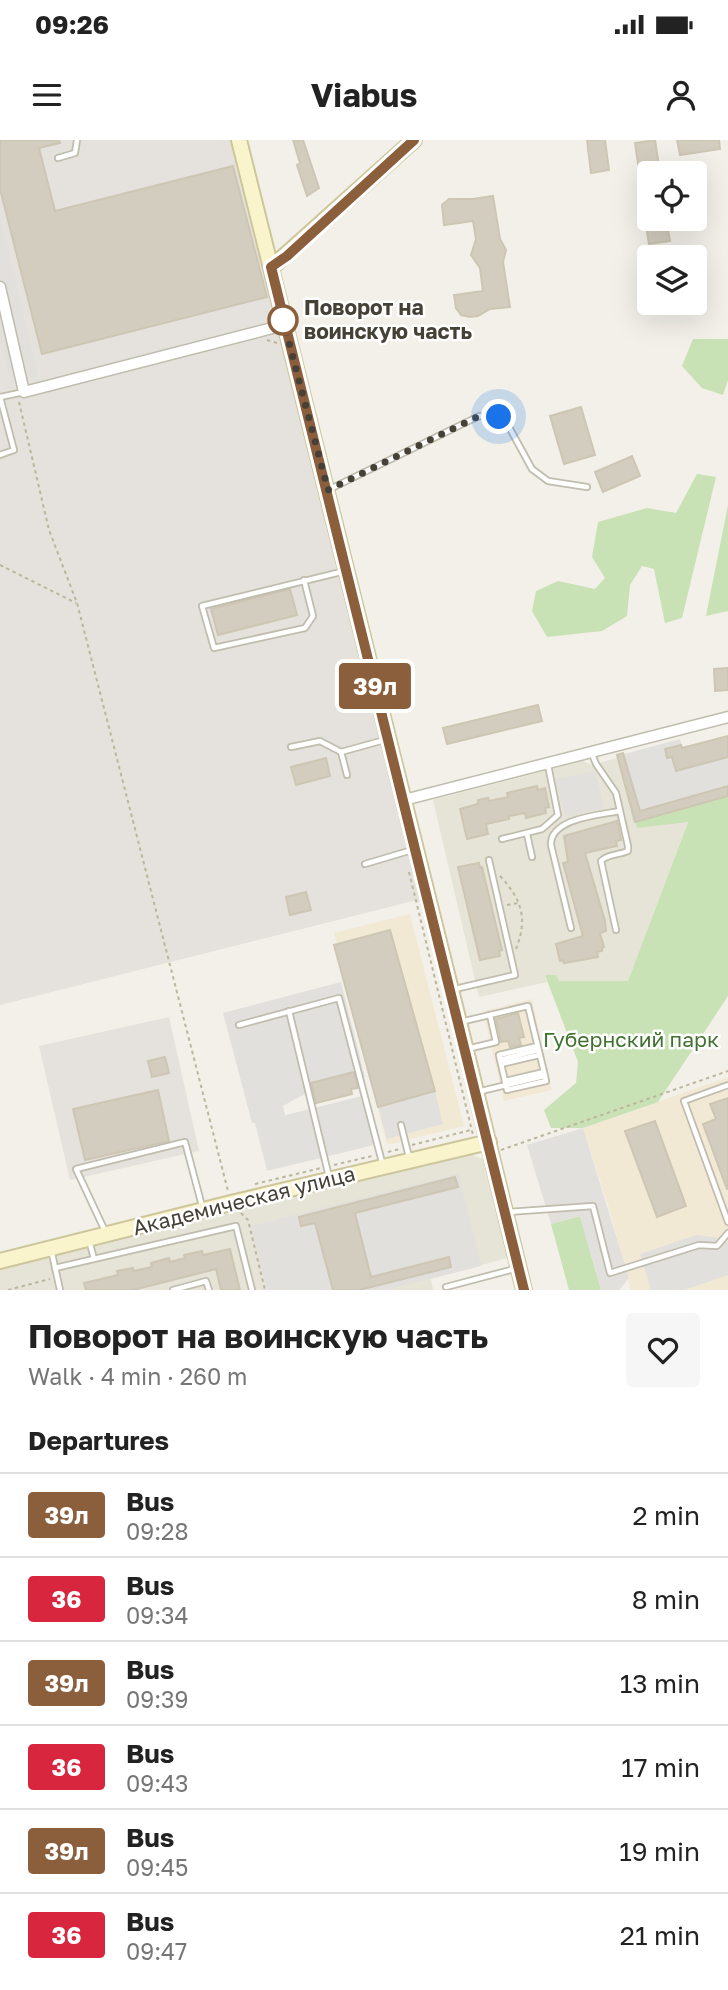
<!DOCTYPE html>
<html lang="en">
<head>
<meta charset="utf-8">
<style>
  :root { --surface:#fff; --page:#f6f6f6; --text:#222; --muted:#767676; --line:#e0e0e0 }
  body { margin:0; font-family:"Golos Text",sans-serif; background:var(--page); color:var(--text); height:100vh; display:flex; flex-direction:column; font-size:26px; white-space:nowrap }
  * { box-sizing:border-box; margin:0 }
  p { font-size:23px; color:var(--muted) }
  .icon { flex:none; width:38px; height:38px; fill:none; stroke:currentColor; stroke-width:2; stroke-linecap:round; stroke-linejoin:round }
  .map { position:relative; height:1150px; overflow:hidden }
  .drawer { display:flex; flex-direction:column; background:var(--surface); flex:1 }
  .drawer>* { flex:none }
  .badge { padding:0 14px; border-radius:5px; font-size:24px; line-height:46px }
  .tools { position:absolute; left:637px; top:21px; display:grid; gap:14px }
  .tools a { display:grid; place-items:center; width:70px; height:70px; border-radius:7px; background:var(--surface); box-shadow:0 7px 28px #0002; font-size:35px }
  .you { position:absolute; width:35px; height:35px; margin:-18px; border:5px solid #fff; border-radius:50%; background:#1a73e8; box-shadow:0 0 0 10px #1a73e833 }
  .map>.badge { position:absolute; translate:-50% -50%; box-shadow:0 0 0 4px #fff }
  h2 { padding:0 28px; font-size:26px; line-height:63px }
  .round { display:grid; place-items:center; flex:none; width:74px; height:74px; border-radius:7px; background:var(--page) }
  .headline { display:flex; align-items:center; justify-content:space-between; height:119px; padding:0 28px }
  h1 { font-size:33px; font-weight:700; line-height:52px }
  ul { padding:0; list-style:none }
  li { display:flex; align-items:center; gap:21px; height:84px; padding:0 28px; border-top:2px solid var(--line) }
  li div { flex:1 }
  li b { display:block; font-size:26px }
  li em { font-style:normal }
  li .badge { min-width:77px; font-weight:700; text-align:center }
  .status { display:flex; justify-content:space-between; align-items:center; height:49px; padding:0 35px; background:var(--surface); direction:ltr }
  .status svg { height:19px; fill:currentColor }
  header { display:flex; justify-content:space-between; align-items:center; height:91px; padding:0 28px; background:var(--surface); font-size:32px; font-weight:700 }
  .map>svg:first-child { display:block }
</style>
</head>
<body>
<div class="status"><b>09:26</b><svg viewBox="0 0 49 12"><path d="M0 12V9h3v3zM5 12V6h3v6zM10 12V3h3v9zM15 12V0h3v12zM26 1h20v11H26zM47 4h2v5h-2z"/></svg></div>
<header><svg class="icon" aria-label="menu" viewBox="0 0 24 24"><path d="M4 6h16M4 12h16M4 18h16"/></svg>Viabus<svg class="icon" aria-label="person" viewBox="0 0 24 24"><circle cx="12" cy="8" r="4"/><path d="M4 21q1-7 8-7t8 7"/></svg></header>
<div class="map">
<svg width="728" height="1150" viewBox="0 0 728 1150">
  <rect width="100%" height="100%" fill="#f2f0e8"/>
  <g fill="#e6e3d7">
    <polygon points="617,618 637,688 688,681 628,841 559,841 545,836 547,842 479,857 433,660 583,621 592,625"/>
    <polygon points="469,1014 486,1020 511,1117 431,1139 433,1150 0,1150 0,1130"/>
  </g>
  <g fill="#f2e9d5">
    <polygon points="410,774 464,986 387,1005 334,793"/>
    <polygon points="532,859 552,950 504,961 483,871"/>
    <polygon points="728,937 728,1150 631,1150 609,1068 583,988"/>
  </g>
  <g fill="#e5e2dd">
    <polygon points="0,0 234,0 421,762 413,761 0,865"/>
    <polygon points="169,877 199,1011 70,1040 39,906"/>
  </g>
  <g fill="#c8e2b5">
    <polygon points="693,199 728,199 728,240 723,255 702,248 682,226"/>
    <polygon points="697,334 716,337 682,478 665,483 654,429 642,426 630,445 627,476 602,491 547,497 532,471 536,451 558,441 595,449 605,438 592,417 598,382 647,368 676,373"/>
    <polygon points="728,365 728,471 706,476"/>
    <polygon points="728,656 728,856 658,962 583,988 551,988 544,970 576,943 578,922 545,835 556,835 559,841 628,841 688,682 637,688 635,681"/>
    <polygon points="580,1076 601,1150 569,1150 551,1084"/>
  </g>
  <g fill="#e1e0dc">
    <polygon points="0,78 38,236 11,243 0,198"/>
    <polygon points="680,599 688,627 728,617 728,656 635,681 617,616"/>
    <polygon points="595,631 604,668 565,677 556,639"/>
    <polygon points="341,842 365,937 356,939 354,932 311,943 312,950 283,966 285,975 270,979 362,956 374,1005 267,1031 255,983 252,983 223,873"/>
    <polygon points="435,951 443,984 387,999 378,967"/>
    <polygon points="583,988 629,1138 619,1150 601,1150 580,1076 551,1084 527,1005"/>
    <polygon points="458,1034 481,1126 385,1150 282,1150 281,1148 267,1150 251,1086"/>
    <polygon points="696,1095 714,1097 728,1103 728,1135 684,1150 651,1150 640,1114"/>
  </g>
  <g fill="#d3cdbf" stroke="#cdc6b3" stroke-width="2">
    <polygon points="0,0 59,0 60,3 39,8 55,71 233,26 267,157 42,214 0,49"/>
    <polygon points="293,0 303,0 319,48 307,56 297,25 300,23"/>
    <polygon points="587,0 605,0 609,30 591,33"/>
    <polygon points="655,0 660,33 649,33 649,49 642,50 635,3"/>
    <polygon points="677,0 719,0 720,9 680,15"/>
    <polygon points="493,56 500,99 506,110 503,122 510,167 490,169 478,176 470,177 461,175 456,168 454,155 483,151 480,128 471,115 476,99 473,81 444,85 442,65 449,59 473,59"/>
    <polygon points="645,79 666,79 670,101 649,104"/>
    <polygon points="581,267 595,315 564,324 550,276"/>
    <polygon points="632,316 640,336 603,352 595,332"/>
    <polygon points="290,449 297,475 218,495 211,469"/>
    <polygon points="728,528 728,550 715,551 714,529"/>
    <polygon points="538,565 542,581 447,604 443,588"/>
    <polygon points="728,596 728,617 676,631 672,617 667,618 665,609 681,605 682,608"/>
    <polygon points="623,613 640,671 728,646 728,656 635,682 617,615"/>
    <polygon points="326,618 330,636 296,645 291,627"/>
    <polygon points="537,646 538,650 545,648 549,667 545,668 546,673 526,678 525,673 509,676 509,679 486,684 488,694 467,699 460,669 478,664 478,660 488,658 489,661 508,657 507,653"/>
    <polygon points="617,681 621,700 616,701 617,706 585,713 605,781 606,791 600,793 604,807 602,808 602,811 597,812 598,817 564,823 563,820 560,821 556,804 583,796 563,723 568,722 564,696"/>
    <polygon points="479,723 480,728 482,727 502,810 499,811 500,816 480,820 458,727"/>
    <polygon points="306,752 311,770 290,775 286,757"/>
    <polygon points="390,790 435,951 378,967 334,805"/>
    <polygon points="518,873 524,897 519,898 521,905 510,907 508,901 501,902 496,879"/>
    <polygon points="165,917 169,933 152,937 148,921"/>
    <polygon points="354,932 358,948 351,949 352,954 316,963 311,943"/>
    <polygon points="158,950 169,1001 85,1020 73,969"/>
    <polygon points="728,958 728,1049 727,1049 703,984 716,979 710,964"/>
    <polygon points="655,981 686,1066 657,1077 625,991"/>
    <polygon points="455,1037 458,1047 355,1073 371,1137 449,1117 451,1127 359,1150 333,1150 315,1083 301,1086 299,1077"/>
    <polygon points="230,1109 240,1150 221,1150 216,1129 133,1150 86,1150 84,1143 118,1135 117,1131 133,1128 134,1131 152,1127 151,1123 169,1118 170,1122 185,1118 184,1115 202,1111 203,1115"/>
  </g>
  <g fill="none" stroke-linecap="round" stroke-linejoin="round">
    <defs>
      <g id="lane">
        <polyline points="58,18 75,13 77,0"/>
        <polyline points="0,257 24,252"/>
        <polyline points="0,315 14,310 0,257"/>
        <polyline points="328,350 479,276 499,277 509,287 532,329 548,341 587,347"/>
        <polyline points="304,440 313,476 305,488 214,508 202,466 345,431"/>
        <polyline points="291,607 320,601 341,612"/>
        <path d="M592,614L596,624L616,653L628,706V711C619,715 607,714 601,721L616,790"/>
        <polyline points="347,635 341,612 388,599"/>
        <polyline points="527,694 532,717"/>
        <polyline points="502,699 542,689 558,675 548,625"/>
        <polyline points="365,724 412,710"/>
        <path d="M571,788L551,705C550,678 600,675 620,671"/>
        <polyline points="455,849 515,835 489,720"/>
        <polyline points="289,871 329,1037"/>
        <polyline points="460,882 528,866 544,932 546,941 507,950 499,915 537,906"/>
        <polyline points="239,885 339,858 383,1026"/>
        <polyline points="467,909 496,902 490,875"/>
        <polyline points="500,920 538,910"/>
        <polyline points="501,924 539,915"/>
        <polyline points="505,941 544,932"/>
        <polyline points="728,945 684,961 728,1082"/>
        <polyline points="477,952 544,936"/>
        <polyline points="401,985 409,1017"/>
        <polyline points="508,1072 593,1066 610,1133 699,1105 717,1106 728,1093"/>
        <polyline points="105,1091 76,1029 185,1002 202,1066"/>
        <polyline points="89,1100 94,1119"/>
        <polyline points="51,1109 60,1150"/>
        <polyline points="55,1128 236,1086 252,1150"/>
        <polyline points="446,1147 518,1128"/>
        <polyline points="173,1150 206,1141 209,1150"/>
      </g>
      <g id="street">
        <polyline points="0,147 24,252 284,185"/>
        <polyline points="404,660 728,577"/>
      </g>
      <g id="secondary">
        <polyline points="239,0 459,882 524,1150"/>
        <polyline points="272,127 414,0"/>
        <polyline points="0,1121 231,1063 489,1002"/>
      </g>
    </defs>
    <use href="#lane" stroke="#c0bcae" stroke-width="8"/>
    <use href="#street" stroke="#c0bcae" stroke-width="13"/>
    <use href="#secondary" stroke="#cdc69c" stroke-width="18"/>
    <g stroke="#bdb69e" stroke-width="2" stroke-dasharray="3.5 3.5" stroke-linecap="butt">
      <polyline points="267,200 277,203"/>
      <polyline points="19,262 49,390 77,463 228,1051"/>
      <polyline points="0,425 76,463"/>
      <polyline points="409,732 473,995"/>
      <path d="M500,736C522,760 528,778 516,809"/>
      <polyline points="507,765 519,763"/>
      <polyline points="412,1005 471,990"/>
      <polyline points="501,1010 728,931"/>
      <polyline points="388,1012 400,1009"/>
      <polyline points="334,1025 372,1016"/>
      <polyline points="255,1044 321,1028"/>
      <polyline points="241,1073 248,1080 265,1150"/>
      <polyline points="8,1150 50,1139"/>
    </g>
    <use href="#lane" stroke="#fff" stroke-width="4.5"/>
    <use href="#street" stroke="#fff" stroke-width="10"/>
    <use href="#secondary" stroke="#f9f4cb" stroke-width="14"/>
  </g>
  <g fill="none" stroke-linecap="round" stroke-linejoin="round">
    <defs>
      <polyline id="line" points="414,0 287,116 271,127 524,1150"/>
    </defs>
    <use href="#line" stroke="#fff" stroke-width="16"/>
    <use href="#line" stroke="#8b5e3c" stroke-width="10"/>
    <polyline stroke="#454137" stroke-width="7" stroke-dasharray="0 12.6" points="283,180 328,350 479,276 499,277"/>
  </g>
  <circle fill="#fff" stroke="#8b5e3c" stroke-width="3.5" cx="283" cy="180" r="14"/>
  <g text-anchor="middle" stroke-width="5" stroke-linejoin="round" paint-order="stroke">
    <g font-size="21" font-weight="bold" fill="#454137" stroke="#fff" text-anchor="start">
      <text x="304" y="175">Поворот на<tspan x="304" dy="24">воинскую часть</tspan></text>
    </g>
    <g font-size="21" fill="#417130" stroke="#fff">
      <text x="631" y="907">Губернский парк</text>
    </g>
    <g font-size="21" fill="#454137" stroke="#fff">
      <text transform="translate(244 1061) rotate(-14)" y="7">Академическая улица</text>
    </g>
  </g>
</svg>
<div class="tools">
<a><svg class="icon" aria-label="locate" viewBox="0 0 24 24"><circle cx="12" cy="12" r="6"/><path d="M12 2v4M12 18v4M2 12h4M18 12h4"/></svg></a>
<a><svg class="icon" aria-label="layers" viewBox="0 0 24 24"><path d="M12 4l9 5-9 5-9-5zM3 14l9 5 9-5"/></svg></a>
</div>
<div class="you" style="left:499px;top:277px"></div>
<b class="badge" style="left:375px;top:546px;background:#8b5e3c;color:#fff">39л</b>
</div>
<section class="drawer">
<div class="headline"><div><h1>Поворот на воинскую часть</h1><p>Walk · 4 min · 260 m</p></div><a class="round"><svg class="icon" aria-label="heart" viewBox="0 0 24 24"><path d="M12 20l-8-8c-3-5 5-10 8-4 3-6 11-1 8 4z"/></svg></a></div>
<h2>Departures</h2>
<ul>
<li><span class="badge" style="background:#8b5e3c;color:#fff">39л</span><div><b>Bus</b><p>09:28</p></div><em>2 min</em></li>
<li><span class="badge" style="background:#d7263d;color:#fff">36</span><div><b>Bus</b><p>09:34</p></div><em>8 min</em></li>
<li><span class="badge" style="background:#8b5e3c;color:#fff">39л</span><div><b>Bus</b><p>09:39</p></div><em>13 min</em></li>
<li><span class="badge" style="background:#d7263d;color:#fff">36</span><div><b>Bus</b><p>09:43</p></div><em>17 min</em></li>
<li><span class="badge" style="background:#8b5e3c;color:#fff">39л</span><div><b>Bus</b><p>09:45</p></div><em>19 min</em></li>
<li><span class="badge" style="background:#d7263d;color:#fff">36</span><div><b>Bus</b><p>09:47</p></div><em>21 min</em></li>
</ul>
</section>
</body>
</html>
